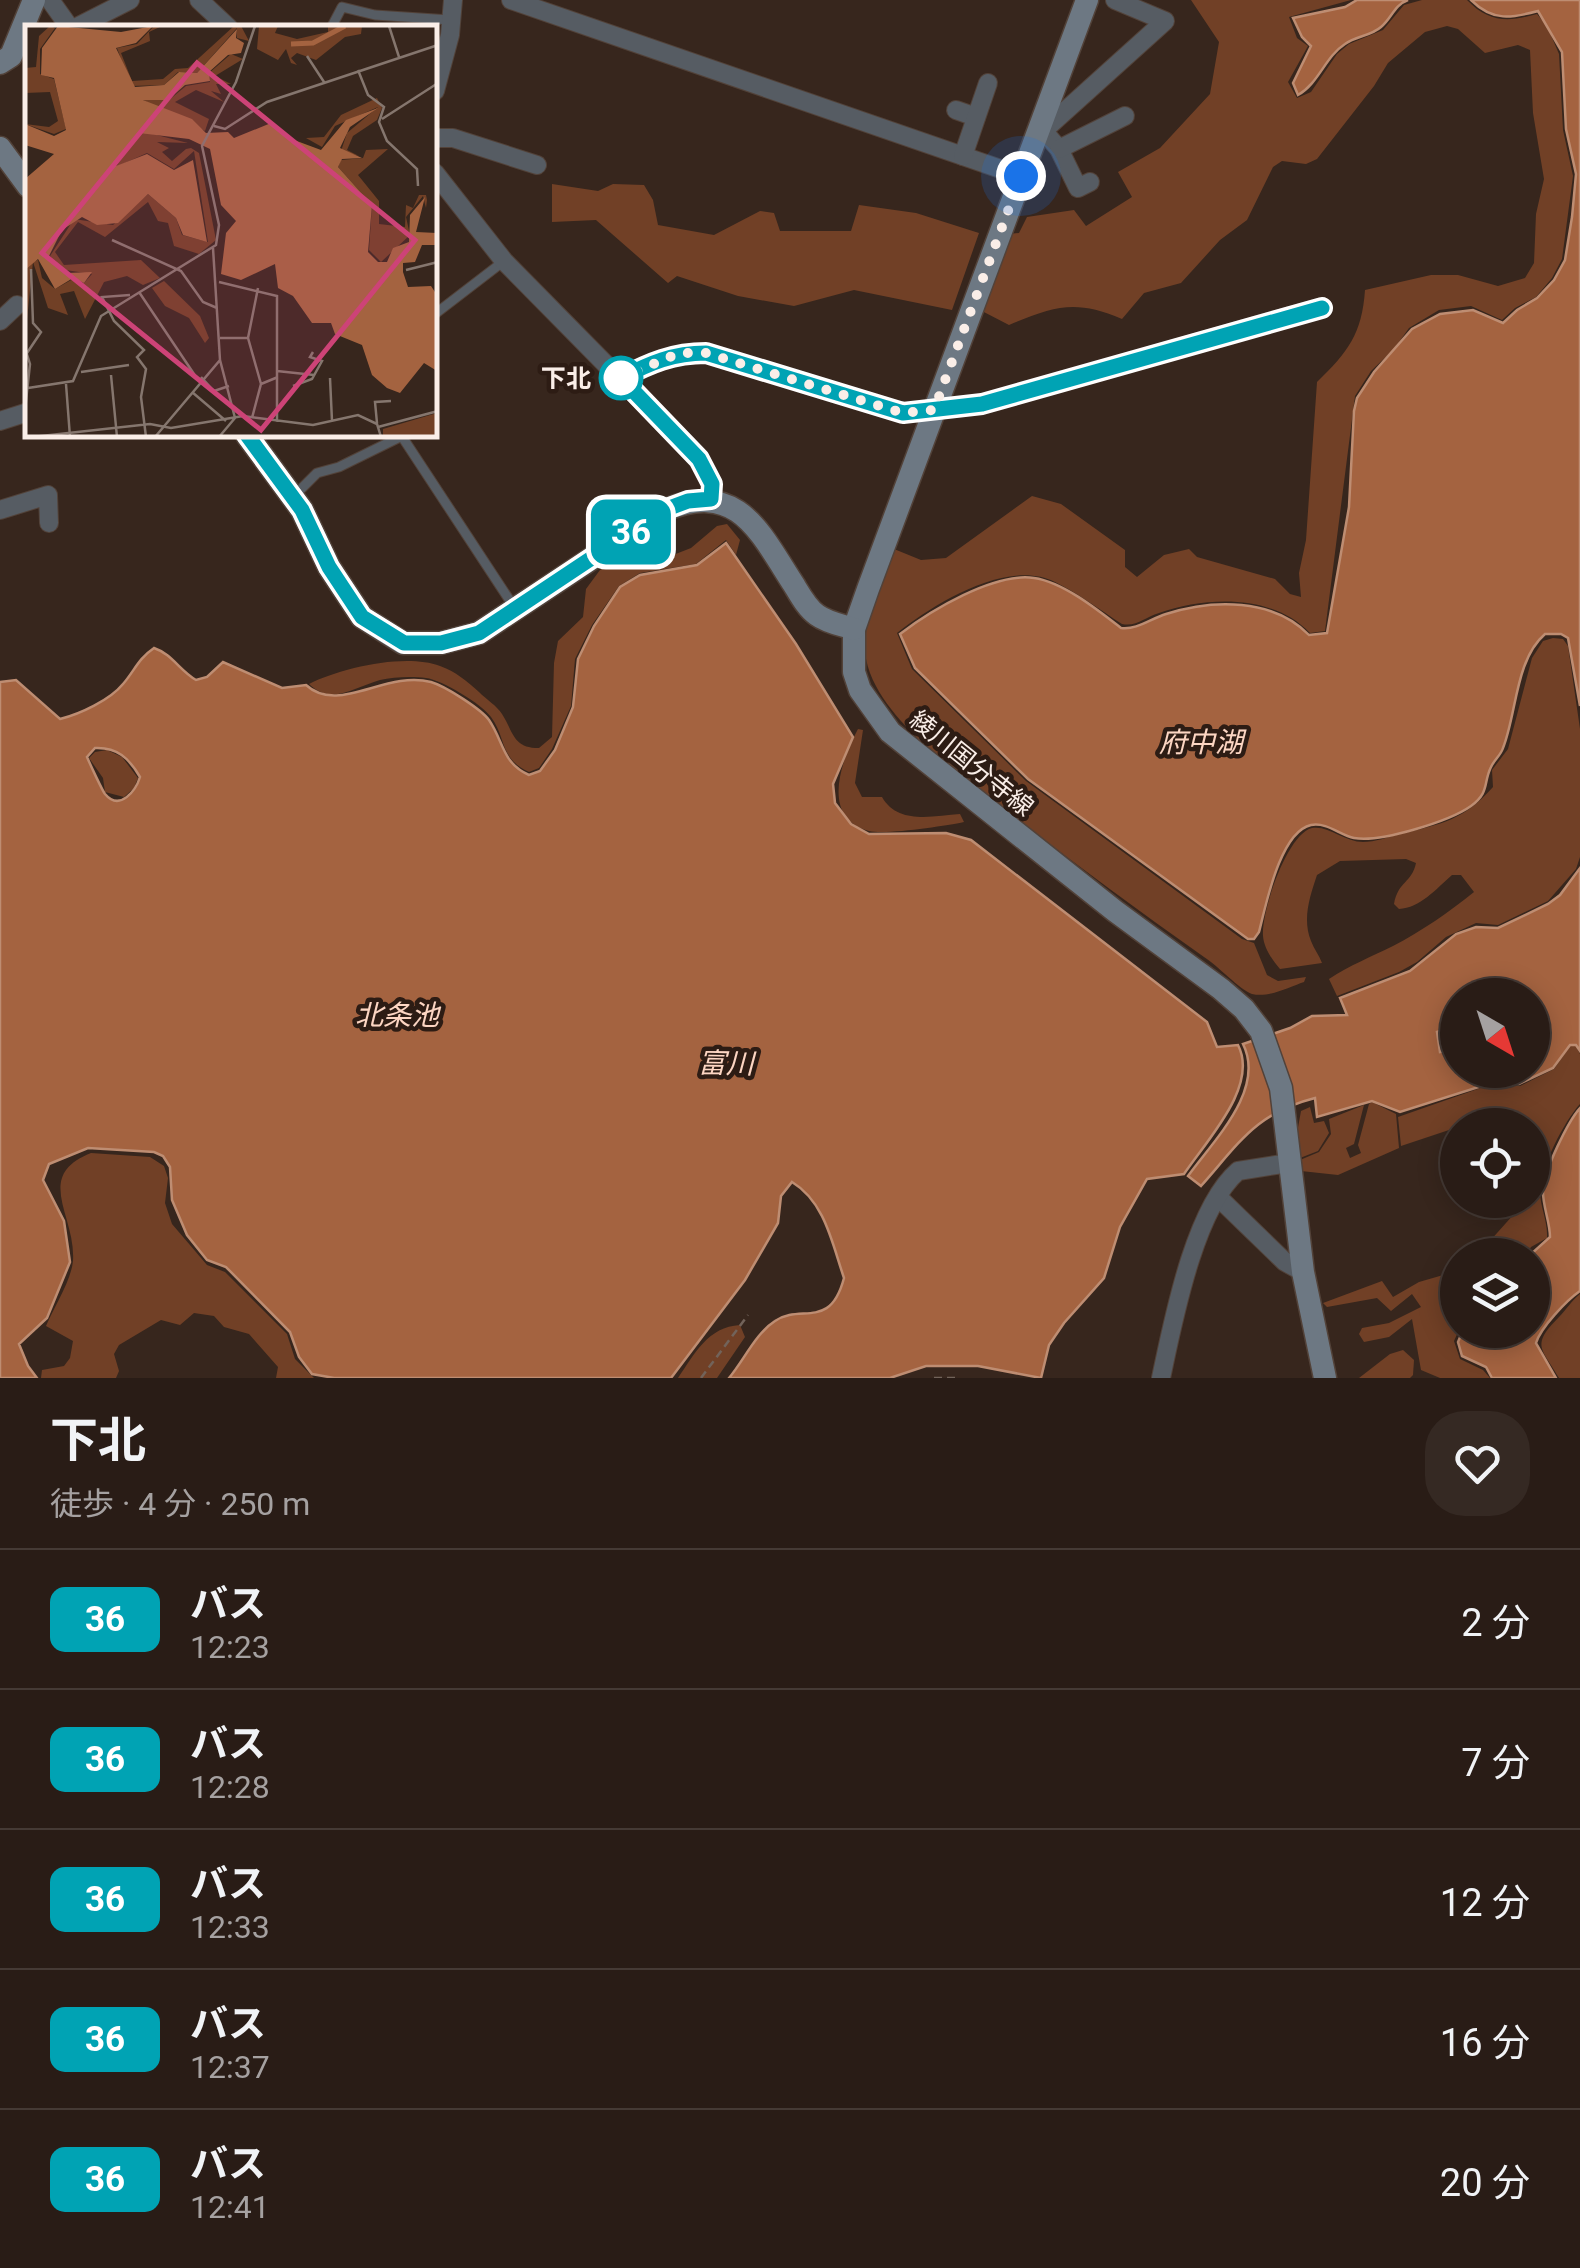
<!DOCTYPE html>
<html lang="ja">
<head>
<meta charset="utf-8">
<style>
  :root { --surface:#291c16; --page:#352923; --text:#f1f3f6; --muted:#a5a1a1; --line:#453a35 }
  body { margin:0; font-family:Roboto,"Noto Sans JP",sans-serif; background:var(--page); color:var(--text); height:100vh; display:flex; flex-direction:column; font-size:38px; white-space:nowrap }
  * { box-sizing:border-box; margin:0 }
  p { font-size:32px; color:var(--muted) }
  .icon { flex:none; width:55px; height:55px; fill:none; stroke:currentColor; stroke-width:2; stroke-linecap:round; stroke-linejoin:round }
  .map { position:relative; height:1378px; overflow:hidden }
  .side { display:flex; flex-direction:column; background:var(--surface); flex:1 }
  .side>* { flex:none }
  .badge { padding:0 20px; border-radius:15px; font-size:35px; line-height:65px }
  .needle { width:65px; rotate:141deg }
  .controls { position:absolute; left:1440px; top:978px; display:grid; gap:20px }
  .controls a { display:grid; place-items:center; width:110px; height:110px; border-radius:50%; background:var(--surface); box-shadow:0 5px 25px #0003,0 0 0 2px var(--line); font-size:50px }
  .you { position:absolute; width:50px; height:50px; margin:-25px; border:8px solid #fff; border-radius:50%; background:#1a73e8; box-shadow:0 0 0 15px #1a73e833 }
  .map>.badge { position:absolute; translate:-50% -50%; box-shadow:0 0 0 5px #fff }
  .round { display:grid; place-items:center; flex:none; width:105px; height:105px; border-radius:40px; background:var(--page) }
  .head { display:flex; align-items:center; justify-content:space-between; height:170px; padding:0 50px }
  h1 { font-size:48px; font-weight:700; line-height:75px }
  ul { padding:0; list-style:none }
  li { display:flex; align-items:center; gap:30px; height:140px; padding:0 50px; border-top:2px solid var(--line) }
  li div { flex:1 }
  li b { display:block; font-size:38px }
  li em { font-style:normal }
  li .badge { min-width:110px; font-weight:700; text-align:center }
  .map>svg:first-child { display:block }
</style>
</head>
<body>
<div class="map">
<svg width="1580" height="1378" viewBox="0 0 1580 1378">
  <rect width="100%" height="100%" fill="#37261d"/>
  <g fill="#714026">
    <path d="M1191,0H1351L1289,17L1297,38L1308,46L1288,82L1297,98L1311,92L1337,54L1349,44L1383,30L1404,5L1422,0H1467C1489,23 1509,22 1537,14L1547,26L1559,54L1563,130L1573,176L1562,259L1552,278L1536,297L1515,308L1502,320L1471,306L1439,310L1409,328L1394,349L1371,371L1355,396L1325,631L1310,633C1273,594 1207,596 1159,613C1145,617 1137,627 1122,624C1100,610 1078,593 1055,582C1007,558 934,604 897,633L912,669L1026,781L1242,939L1254,943L1267,975L1278,981L1306,977L1304,982C1289,987 1269,998 1252,994C1240,990 1217,965 1204,957C1136,909 1068,859 1002,807C959,773 890,726 870,673C854,631 879,588 894,549L921,560L946,558L1032,496L1061,504L1125,550V567L1137,577L1164,555L1189,549L1197,557L1275,579L1290,594L1301,597L1299,573L1306,540L1317,382C1348,352 1362,334 1365,290L1431,275H1458L1498,286L1525,278L1534,263L1536,214L1544,179L1533,113L1530,50L1518,45L1485,53L1458,29L1447,26L1425,32L1388,63L1374,86L1317,159L1306,164L1282,161L1273,167L1247,220L1220,240L1181,283L1144,293L1122,319C1075,299 1055,306 1009,325L980,310L1009,234L1019,233L1027,217L1074,210L1086,226L1132,197L1118,172L1160,148L1210,94L1219,42Z"/>
    <polygon points="552,184 598,191 613,184 644,185 653,200 658,225 714,235 760,211 774,213 780,231 851,231 859,205 916,213 979,233 952,310 854,290 794,306 738,296 677,276 668,283 596,220 552,222"/>
    <path d="M727,524L740,540L736,555L726,540L696,564L640,573L619,586L592,625L575,659L571,706L552,749L539,768L529,772C499,758 507,739 491,717C482,704 442,680 426,678C412,676 393,677 380,680C355,687 331,706 309,684C341,668 405,653 440,666C455,671 468,682 479,692C486,699 497,706 502,714C514,733 513,748 539,748L552,737L554,663L558,641L583,617L586,589L600,570L622,556L646,551L668,557L691,548L717,526Z"/>
    <path d="M1553,638L1563,639L1568,646L1580,729V857L1576,869L1548,901L1498,925L1476,923L1446,937L1417,962L1399,972L1337,996L1329,979C1350,965 1371,957 1393,946C1422,931 1449,912 1474,892L1461,875H1452C1436,889 1420,908 1399,909L1394,904C1398,881 1412,883 1416,863L1406,859L1340,861L1317,875C1310,896 1302,919 1311,941C1314,949 1319,955 1322,963L1280,969C1272,960 1264,948 1263,936C1261,912 1287,834 1312,828C1328,825 1345,842 1363,842C1375,842 1388,837 1400,834C1442,824 1464,820 1493,787L1492,770L1508,749L1532,658L1543,641Z"/>
    <path d="M858,729L863,730L855,783L862,797H882C898,825 933,816 960,814L964,822C945,826 886,835 869,831C819,818 842,759 858,729Z"/>
    <polygon points="107,750 122,757 138,778 134,788 124,797 105,792 103,778 89,758 95,752"/>
    <path d="M1570,1046H1576L1580,1054V1104C1565,1120 1540,1168 1540,1191C1540,1207 1548,1221 1547,1238L1531,1247L1526,1255H1485L1489,1242L1514,1214L1506,1200H1532L1535,1127L1525,1119L1473,1122L1401,1146L1398,1117L1489,1085L1520,1086L1554,1069Z"/>
    <polygon points="1372,1102 1396,1114 1399,1148 1338,1175 1301,1171 1300,1160 1319,1152 1331,1134 1329,1119 1364,1105 1354,1144 1346,1148 1350,1158 1361,1153 1358,1145 1369,1104"/>
    <polygon points="1310,1107 1314,1123 1324,1121 1329,1133 1318,1151 1300,1158 1297,1133 1301,1111"/>
    <path d="M91,1153L150,1157L164,1166L168,1178L165,1203L172,1224L207,1265L225,1272L287,1334L295,1359L314,1378H276L278,1367L249,1334L224,1327L214,1316L194,1313L180,1325L161,1320L119,1345L114,1354L119,1371L116,1378H41L42,1370L64,1366L70,1358L73,1341L46,1326C54,1307 71,1281 73,1261C76,1215 33,1176 91,1153Z"/>
    <polygon points="1457,1271 1459,1330 1454,1341 1460,1359 1483,1370 1490,1378 1440,1378 1421,1370 1412,1319 1389,1337 1364,1342 1359,1334 1362,1328 1389,1323 1421,1307 1412,1294 1391,1311 1377,1298 1327,1307 1323,1303 1382,1281 1393,1297 1419,1282"/>
    <path d="M1580,1294V1378H1559C1542,1348 1530,1346 1559,1317C1567,1309 1571,1301 1580,1294Z"/>
    <path d="M740,1325L745,1337L717,1378H678C695,1353 708,1327 740,1325Z"/>
    <polygon points="1403,1350 1414,1360 1413,1375 1410,1378 1359,1378 1390,1354"/>
  </g>
  <g fill="#a46340" stroke="#be8d72" stroke-width="2.5" fill-rule="evenodd">
    <path d="M1357,0H1408C1394,5 1392,18 1381,27C1371,36 1356,36 1345,44C1325,57 1319,83 1298,95L1293,83L1311,46L1302,37L1293,18L1345,7Z"/>
    <path d="M1471,0H1580V706L1568,638L1561,634H1545C1515,660 1517,713 1503,748C1501,755 1494,760 1491,767C1483,783 1490,792 1471,806C1450,821 1380,843 1354,838C1340,835 1327,822 1311,825C1280,832 1266,905 1259,932L1254,939H1248L1028,779L915,668L900,634C930,611 994,572 1034,578C1063,582 1098,610 1121,628C1137,630 1150,619 1166,614C1213,599 1273,598 1309,635L1327,633L1349,507L1354,411L1357,398L1374,372L1412,329L1440,314L1473,310L1503,323L1517,310L1537,298L1554,280L1565,260L1572,217L1576,174L1566,129L1562,52L1538,11C1512,18 1493,22 1471,0Z"/>
    <path d="M726,543L796,644L853,737L833,784L835,803L851,824L869,834L946,833L971,840L1207,1022L1217,1047L1238,1045C1259,1086 1207,1140 1184,1174L1147,1179L1120,1227L1104,1278L1064,1323L1049,1345L1041,1378L978,1366H926L890,1378H729C744,1360 756,1333 775,1321C801,1303 830,1331 844,1278C832,1243 825,1202 792,1182L781,1196L778,1223L745,1280L671,1378H334L312,1374L299,1357L290,1332L226,1267L207,1260L187,1235L172,1200L170,1167L163,1156L154,1152L88,1148L49,1164L43,1180L64,1221L70,1262L47,1318L19,1344L28,1366L37,1378H0V682L16,680L60,719C80,714 110,700 123,684C135,670 138,659 154,648C172,654 180,671 196,680L207,677L223,662L282,688L306,685C339,715 385,670 431,682C445,686 481,709 489,720C504,742 502,763 529,775L540,771L555,750L573,707L578,659L594,626L620,587L640,575L697,565ZM95,748C117,747 129,758 140,777C136,790 120,812 105,794C102,790 90,764 87,757Z"/>
    <path d="M1580,868V1051L1576,1045H1570L1553,1068L1519,1084H1488L1400,1112L1372,1101L1317,1117L1315,1098C1256,1113 1240,1142 1201,1186L1188,1176C1213,1141 1266,1090 1243,1044L1290,1028L1312,1016L1347,1015L1340,998L1410,971L1456,934L1476,927L1498,928L1548,904L1560,895ZM1458,995H1532V1070H1458L1457,1049L1440,1052L1437,1032L1457,1026Z"/>
    <path d="M1580,1108V1291C1567,1300 1541,1327 1536,1343L1556,1378H1492L1486,1367L1462,1356L1458,1342L1463,1330H1532L1530,1255L1550,1237C1550,1221 1542,1205 1543,1189C1544,1171 1568,1121 1580,1108Z"/>
  </g>
  <g fill="none" stroke-linecap="round" stroke-linejoin="round">
    <defs>
      <g id="lane">
        <polyline points="331,28 342,7 375,15 450,20"/>
        <polyline points="435,314 504,261"/>
        <polyline points="401,435 514,607"/>
        <polyline points="295,495 317,473 339,467 400,437"/>
      </g>
      <g id="street">
        <polyline points="50,0 70,28"/>
        <polyline points="199,0 229,28"/>
        <polyline points="511,0 1021,176"/>
        <polyline points="75,28 130,0"/>
        <polyline points="435,91 450,35 453,0"/>
        <polyline points="956,110 976,117"/>
        <polyline points="1039,126 1059,149 1078,188 1090,182"/>
        <polyline points="1043,131 1165,21 1115,0"/>
        <polyline points="435,138 453,138 537,165"/>
        <polyline points="1059,149 1125,116"/>
        <polyline points="963,156 988,83"/>
        <polyline points="435,173 504,261 699,459 712,483 711,499"/>
        <polyline points="0,321 17,305"/>
        <path d="M621,378C651,363 673,353 706,353L903,413L982,404L1322,307"/>
        <polyline points="0,421 28,412"/>
        <polyline points="0,510 48,495 49,523"/>
        <polyline points="1218,1197 1285,1262 1303,1272"/>
        <path d="M1161,1378C1173,1322 1194,1209 1238,1171L1289,1163"/>
      </g>
      <g id="secondary">
        <polyline points="1087,0 868,589 854,629 854,672 860,690 890,732 1115,911 1221,989 1244,1009 1261,1031 1281,1088 1303,1272 1325,1378"/>
        <polyline points="0,63 11,56 34,0"/>
        <polyline points="0,148 28,186"/>
        <path d="M247,435L302,510L329,567L362,617L403,643H441L479,633L665,510C738,480 759,531 794,585C800,595 807,608 817,615C828,623 842,625 854,629"/>
      </g>
    </defs>
    <use href="#lane" stroke="#524239" stroke-width="11"/>
    <use href="#street" stroke="#524239" stroke-width="20"/>
    <use href="#secondary" stroke="#524239" stroke-width="25"/>
    <g stroke="#72635a" stroke-width="2.5" stroke-dasharray="8 5" stroke-linecap="butt">
      <polyline points="701,1378 748,1315"/>
      <polyline points="934,1378 958,1378"/>
    </g>
    <use href="#lane" stroke="#565c63" stroke-width="9"/>
    <use href="#street" stroke="#565c63" stroke-width="18"/>
    <use href="#secondary" stroke="#6d7883" stroke-width="22"/>
  </g>
  <g fill="none" stroke-linecap="round" stroke-linejoin="round">
    <defs>
      <path id="line" d="M247,435L302,510L329,567L362,617L404,643H441L479,633L664,510L688,501L711,499L712,484L699,459L621,378C650,363 673,353 706,353L903,413L982,404L1322,308"/>
    </defs>
    <use href="#line" stroke="#fff" stroke-width="22"/>
    <use href="#line" stroke="#00a3b4" stroke-width="15"/>
    <polyline stroke="#faeee8" stroke-width="10" stroke-dasharray="0 18" points="621,378 679,353 706,353 903,413 934,410 1021,176"/>
  </g>
  <circle fill="#fff" stroke="#00a3b4" stroke-width="5" cx="621" cy="378" r="20"/>
  <g text-anchor="middle" stroke-width="9" stroke-linejoin="round" paint-order="stroke">
    <g font-size="25" font-weight="bold" fill="#faeee8" stroke="#2d1c14" text-anchor="end">
      <text x="591" y="387">下北</text>
    </g>
    <g font-size="25" fill="#faeee8" stroke="#2d1c14">
      <text transform="translate(972 763) rotate(39)" y="9">綾川国分寺線</text>
    </g>
    <g font-size="28" font-style="italic" fill="#fdd6c3" stroke="#2d1c14">
      <text x="1201" y="752">府中湖</text>
      <text x="397" y="1025">北条池</text>
      <text transform="translate(726 1063) rotate(1)" y="10">富川</text>
    </g>
  </g>
  <g transform="translate(25 25)">
    <rect width="412" height="412" fill="#37261d"/>
    <path d="M25,1L30,3L15,24V49L29,54L41,104L29,109L0,99L24,102L33,96L25,67L0,68V43L11,42L14,11ZM129,1H137L124,7L125,16L96,28L107,56L138,54L150,44L163,43L209,1H216L224,16L212,13V3L172,48L153,47L139,60L106,61L92,23L112,19ZM234,1H253L250,8L272,14L303,7V1H337L336,9L320,12L291,35L272,28L266,33L272,40L266,38L261,24L253,35L232,24ZM206,29L218,34L190,51L206,59H191L196,69L186,66L199,77L171,65L150,77L184,94L180,106L118,75H144L161,61L185,57L184,48ZM352,73L357,83L352,95L328,111L322,125L334,131L316,126L322,108L353,82L310,101L297,122L281,113L299,112L316,90ZM120,107L163,118L132,117L144,123L137,127L147,136L161,124L166,123L174,128L191,215L174,229L149,221L143,198L133,196L123,177L80,212L53,197L30,227L39,240L116,235L135,253L118,260L102,251L79,257L60,294L49,266L35,269L43,290L23,283L8,237L0,313L2,238L13,235L17,253L30,264L48,254L59,258L67,249L34,244L25,231L49,194L88,200L123,169L151,193L157,210L183,217L169,126L149,144L122,128L91,142L109,112ZM363,124L333,150L354,176V199L380,202L381,180L388,183L394,170H401L402,175L401,183L398,171L381,192L385,210L356,237L344,225L347,180L313,142L316,135L338,133L341,125ZM139,256L175,291L184,313L180,318L164,293L140,281L127,263ZM412,388V412H358V404Z" fill="#714026"/>
    <path d="M33,1L96,7L128,1L111,18L91,23L110,62L139,60L154,47L172,48L212,4L211,13L219,18L216,28L203,30L184,47L185,56L160,60L143,75H118L167,94L181,108L203,107L209,113L246,98L261,112L296,125L321,95L353,83L325,102L315,123L337,133L317,134L313,142L347,180L343,227L353,237H362L368,223L384,217L385,190L400,172L391,207L412,208V220H397L390,237L378,238V247L383,262L406,261L412,270V346L399,338L375,368L362,363L347,350L337,320L310,309L306,298H287L268,271L253,263L250,239L216,255L196,249L201,208L211,196L196,180L185,124L164,114L114,108L91,141L122,129L149,145L168,135L182,217L158,210L151,193L123,169L93,198L72,200L57,192L37,205L24,231L42,248L67,247L59,258L48,253L30,264L13,234L0,245V154L29,129L0,120V99L29,111L41,105L29,53L16,50L17,23Z" fill="#a46340"/>
    <path fill="none" stroke="#a46340" stroke-width="5" d="M266,19L288,18L320,1"/>
    <path fill="none" stroke="#85766e" stroke-width="2.5" d="M364,1L374,32M282,31L299,57M333,45L343,70L359,82L354,97L362,116L392,144L393,161M357,94L413,58M189,101L200,104L242,77L413,20M87,215L156,246L178,277L192,283M381,245L413,237M194,257L252,271V397M114,267L173,355M105,270L77,272L89,296L119,325L112,332L121,344L116,372L121,412M195,313H223L236,359M223,313L233,263M0,323L5,339L0,385M2,328L16,307L8,298L6,244M252,346L289,350M56,347L104,340M86,350L92,412M176,352L189,366L204,361M305,353L307,396M41,359L45,412M268,361L287,354L297,336L285,332L288,327M3,363L48,356L76,291L191,220L194,200L177,121L211,57L230,1M167,367L201,396M227,393L236,359L253,352M352,398L350,377L366,376M353,402L413,386M7,412L125,399L146,403L218,391L288,400L333,390L352,399L356,412M130,412L195,335L188,223M194,412L210,393L195,335"/>
    <path fill="#cd4377" fill-opacity="0.15" stroke="#cd4377" stroke-width="5" d="M172,38L390,215L236,405L17,228Z"/>
    <rect width="412" height="412" fill="none" stroke="#faeee8" stroke-width="5"/>
  </g>
</svg>
<div class="controls">
<a><svg class="needle" viewBox="-14 -14 28 28"><path d="M0-13l5 13h-10z" fill="#e53935"/><path d="M0 13l5-13h-10z" fill="#a5a1a1"/></svg></a>
<a><svg class="icon" aria-label="locate" viewBox="0 0 24 24"><circle cx="12" cy="12" r="6"/><path d="M12 2v4M12 18v4M2 12h4M18 12h4"/></svg></a>
<a><svg class="icon" aria-label="layers" viewBox="0 0 24 24"><path d="M12 4l9 5-9 5-9-5zM3 14l9 5 9-5"/></svg></a>
</div>
<div class="you" style="left:1021px;top:176px"></div>
<b class="badge" style="left:631px;top:532px;background:#00a3b4;color:#fff">36</b>
</div>
<section class="side">
<div class="head"><div><h1>下北</h1><p>徒歩 · 4 分 · 250 m</p></div><a class="round"><svg class="icon" aria-label="heart" viewBox="0 0 24 24"><path d="M12 20l-8-8c-3-5 5-10 8-4 3-6 11-1 8 4z"/></svg></a></div>
<ul>
<li><span class="badge" style="background:#00a3b4;color:#fff">36</span><div><b>バス</b><p>12:23</p></div><em>2 分</em></li>
<li><span class="badge" style="background:#00a3b4;color:#fff">36</span><div><b>バス</b><p>12:28</p></div><em>7 分</em></li>
<li><span class="badge" style="background:#00a3b4;color:#fff">36</span><div><b>バス</b><p>12:33</p></div><em>12 分</em></li>
<li><span class="badge" style="background:#00a3b4;color:#fff">36</span><div><b>バス</b><p>12:37</p></div><em>16 分</em></li>
<li><span class="badge" style="background:#00a3b4;color:#fff">36</span><div><b>バス</b><p>12:41</p></div><em>20 分</em></li>
</ul>
</section>
</body>
</html>
